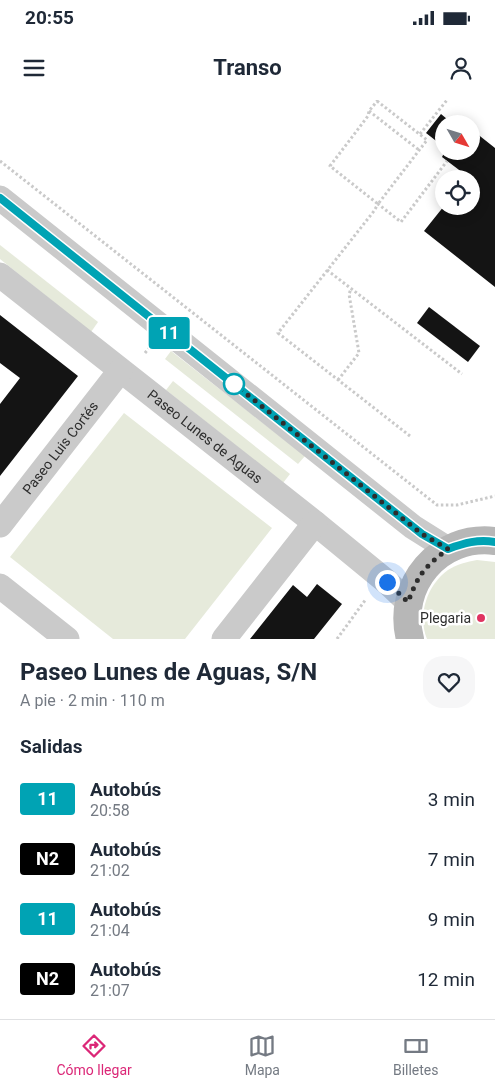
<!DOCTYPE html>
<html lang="es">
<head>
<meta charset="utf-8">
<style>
  :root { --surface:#fff; --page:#f6f6f7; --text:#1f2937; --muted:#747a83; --line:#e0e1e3; --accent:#db2777 }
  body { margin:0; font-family:Roboto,sans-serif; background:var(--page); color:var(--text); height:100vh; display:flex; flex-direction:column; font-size:19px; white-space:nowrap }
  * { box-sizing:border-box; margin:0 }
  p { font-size:16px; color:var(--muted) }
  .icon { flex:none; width:28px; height:28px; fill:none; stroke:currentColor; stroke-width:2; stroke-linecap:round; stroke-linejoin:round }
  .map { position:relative; height:539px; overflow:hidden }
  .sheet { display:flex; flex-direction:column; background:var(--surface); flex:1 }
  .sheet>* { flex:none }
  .badge { padding:0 10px; border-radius:4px; font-size:18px; line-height:32px }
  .needle { width:32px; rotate:129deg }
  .tools { position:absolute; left:435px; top:15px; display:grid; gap:10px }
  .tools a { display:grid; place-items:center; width:45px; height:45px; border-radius:50%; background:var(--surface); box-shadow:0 2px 12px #0003; font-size:25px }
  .you { position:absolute; width:25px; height:25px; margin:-12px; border:4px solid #fff; border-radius:50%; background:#1a73e8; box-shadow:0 0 0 8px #1a73e833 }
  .map>.badge { position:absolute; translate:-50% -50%; box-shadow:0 0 0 2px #fff }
  h2 { padding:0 20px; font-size:19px; line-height:45px }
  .round { display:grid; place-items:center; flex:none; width:52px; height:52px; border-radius:20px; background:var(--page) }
  .summary { display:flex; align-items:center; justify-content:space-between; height:85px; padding:0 20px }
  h1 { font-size:24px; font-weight:700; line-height:38px }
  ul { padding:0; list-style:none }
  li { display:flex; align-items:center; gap:15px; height:60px; padding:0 20px }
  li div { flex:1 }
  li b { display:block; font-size:19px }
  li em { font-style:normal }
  li .badge { min-width:55px; font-weight:700; text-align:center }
  .status { display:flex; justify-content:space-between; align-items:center; height:35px; padding:0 25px; background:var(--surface); direction:ltr }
  .status svg { height:14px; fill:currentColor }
  header { display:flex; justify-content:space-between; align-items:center; height:65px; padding:0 20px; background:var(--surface); font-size:22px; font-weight:700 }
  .dock { display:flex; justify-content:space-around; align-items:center; height:70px; border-top:1px solid var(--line); background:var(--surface); font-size:14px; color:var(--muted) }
  .dock a { display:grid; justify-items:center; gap:2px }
  .dock .active { color:var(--accent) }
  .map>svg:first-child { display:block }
</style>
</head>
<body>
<div class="status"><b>20:55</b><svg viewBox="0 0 49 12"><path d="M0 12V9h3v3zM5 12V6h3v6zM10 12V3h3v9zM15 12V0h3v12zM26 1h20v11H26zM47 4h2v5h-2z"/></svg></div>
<header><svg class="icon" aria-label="menu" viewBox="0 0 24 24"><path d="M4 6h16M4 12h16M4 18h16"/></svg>Transo<svg class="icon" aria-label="person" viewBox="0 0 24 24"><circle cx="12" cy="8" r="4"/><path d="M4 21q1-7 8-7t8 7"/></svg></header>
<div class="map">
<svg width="495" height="539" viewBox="0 0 495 539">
  <rect width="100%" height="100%" fill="#fff"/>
  <g fill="#e6eadb">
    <polygon points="0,145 98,222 91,232 0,159"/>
    <polygon points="171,251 305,356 298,364 165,259"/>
    <polygon points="173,281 290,374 283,383 166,290"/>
    <polygon points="124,313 272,428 185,539 113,539 10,457"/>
    <path d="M477,460L495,462V539H427C417,515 427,485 448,470C457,464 467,462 477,460Z"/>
  </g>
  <g fill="#141414">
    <polygon points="441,14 453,24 444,24 444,47 426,33"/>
    <polygon points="471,29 495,48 495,187 424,131 444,106 471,106 471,79 465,79 467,76 442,57 445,51 471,51"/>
    <polygon points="429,207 480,246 468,262 417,223"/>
    <polygon points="0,215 78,276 0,376 0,304 20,278 0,263"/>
    <polygon points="317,484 342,504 314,539 250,539 293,485 307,497"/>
  </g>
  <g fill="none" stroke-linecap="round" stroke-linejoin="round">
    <g stroke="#cacaca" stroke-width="3" stroke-dasharray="2.5 2.5" stroke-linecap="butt">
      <polyline points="377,1 427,40 378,104 330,66 368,16 369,11 378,0"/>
      <polyline points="369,11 419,50"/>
      <polyline points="420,34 447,0"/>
      <polyline points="0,61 437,405 457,405 495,396"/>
      <polyline points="327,170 462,274"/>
      <polyline points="145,253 150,247"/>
      <polyline points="338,280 359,253 349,194 351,189"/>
      <polyline points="410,336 278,233 374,111 378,104 401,122 447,61"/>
      <polyline points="337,539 366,499"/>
    </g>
    <g stroke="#cacaca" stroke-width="25">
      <polyline points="0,98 413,427 448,449"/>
      <path id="s1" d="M0,175L315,423L387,482L408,502"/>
      <path id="s2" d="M0,425L120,271"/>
      <polyline points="0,486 67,539"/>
      <polyline points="224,539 315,423"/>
    </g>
    <path stroke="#b7b7b7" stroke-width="28" d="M410,539C396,485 439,434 495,441"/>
  </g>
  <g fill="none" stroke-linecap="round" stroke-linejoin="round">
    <defs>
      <path id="line" d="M0,98L422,434L448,449C464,443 478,439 495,442"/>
    </defs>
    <use href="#line" stroke="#fff" stroke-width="11"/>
    <use href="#line" stroke="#00a3b4" stroke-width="8"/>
    <path stroke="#2d2d2d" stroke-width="5" stroke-dasharray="0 9" d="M234,284L422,434L448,449C425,466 418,475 408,502L387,482"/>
  </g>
  <circle fill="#fff" stroke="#00a3b4" stroke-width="2.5" cx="234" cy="284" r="10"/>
  <circle fill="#e03461" stroke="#fff" stroke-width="2" cx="481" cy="518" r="5"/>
  <g text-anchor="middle" stroke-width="5" stroke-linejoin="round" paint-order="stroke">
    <g font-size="14" fill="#2d2d2d" stroke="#fff">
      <text dy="5" stroke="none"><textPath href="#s1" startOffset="261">Paseo Lunes de Aguas</textPath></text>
      <text dy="5" stroke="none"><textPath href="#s2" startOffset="98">Paseo Luis Cortés</textPath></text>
    </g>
    <g font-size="14" fill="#2d2d2d" stroke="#fff" text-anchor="end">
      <text x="471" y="523">Plegaria</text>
    </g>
  </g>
</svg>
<div class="tools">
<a><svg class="needle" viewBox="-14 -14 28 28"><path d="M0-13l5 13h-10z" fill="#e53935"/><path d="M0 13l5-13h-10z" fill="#747a83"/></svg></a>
<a><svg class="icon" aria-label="locate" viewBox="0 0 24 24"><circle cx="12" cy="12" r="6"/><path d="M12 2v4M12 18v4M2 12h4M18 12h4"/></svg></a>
</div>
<div class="you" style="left:387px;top:482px"></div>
<b class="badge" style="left:169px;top:233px;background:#00a3b4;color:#fff">11</b>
</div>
<section class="sheet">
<div class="summary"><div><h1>Paseo Lunes de Aguas, S/N</h1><p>A pie · 2 min · 110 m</p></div><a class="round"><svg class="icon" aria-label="heart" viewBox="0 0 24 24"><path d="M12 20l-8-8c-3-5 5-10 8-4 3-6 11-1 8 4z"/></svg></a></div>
<h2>Salidas</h2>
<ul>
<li><span class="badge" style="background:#00a3b4;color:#fff">11</span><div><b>Autobús</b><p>20:58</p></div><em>3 min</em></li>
<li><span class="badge" style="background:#000;color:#fff">N2</span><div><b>Autobús</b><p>21:02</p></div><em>7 min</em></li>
<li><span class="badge" style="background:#00a3b4;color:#fff">11</span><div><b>Autobús</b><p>21:04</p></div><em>9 min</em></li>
<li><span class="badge" style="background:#000;color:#fff">N2</span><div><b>Autobús</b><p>21:07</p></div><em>12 min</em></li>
</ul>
</section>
<nav class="dock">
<a class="active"><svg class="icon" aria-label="directions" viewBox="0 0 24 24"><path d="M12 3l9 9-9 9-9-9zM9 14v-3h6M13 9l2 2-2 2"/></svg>Cómo llegar</a>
<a><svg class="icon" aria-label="map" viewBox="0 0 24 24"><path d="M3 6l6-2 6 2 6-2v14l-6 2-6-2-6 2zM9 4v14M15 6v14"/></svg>Mapa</a>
<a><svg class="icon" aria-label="tickets" viewBox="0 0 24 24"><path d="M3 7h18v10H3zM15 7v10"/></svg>Billetes</a>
</nav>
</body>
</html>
